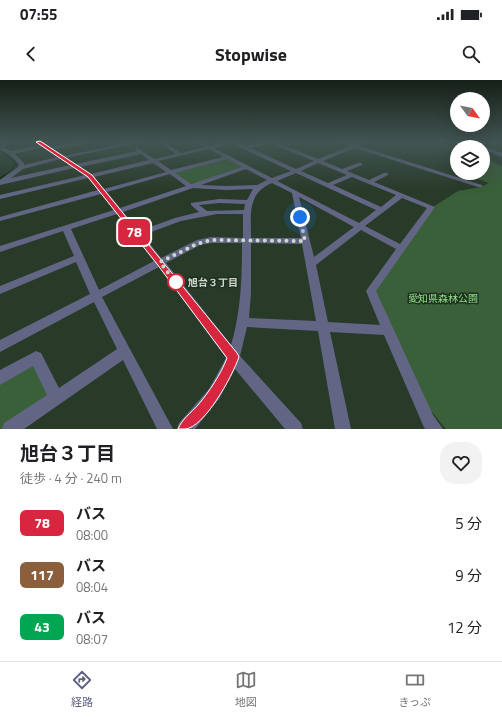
<!DOCTYPE html>
<html lang="ja">
<head>
<meta charset="utf-8">
<style>
  :root { --surface:#fff; --page:#f2f2f2; --text:#202124; --muted:#757577; --line:#e0e0e0; --accent:#5f6185 }
  body { margin:0; font-family:"Titillium Web","Noto Sans JP",sans-serif; background:var(--page); color:var(--text); height:100vh; display:flex; flex-direction:column; font-size:15px; white-space:nowrap }
  * { box-sizing:border-box; margin:0 }
  p { font-size:13px; color:var(--muted) }
  .icon { flex:none; width:22px; height:22px; fill:none; stroke:currentColor; stroke-width:2; stroke-linecap:round; stroke-linejoin:round }
  .map { position:relative; height:349px; overflow:hidden }
  .drawer { display:flex; flex-direction:column; background:var(--surface); flex:1 }
  .drawer>* { flex:none }
  .badge { padding:0 8px; border-radius:6px; font-size:14px; line-height:26px }
  .needle { width:26px; rotate:123deg }
  .fabs { position:absolute; left:450px; top:12px; display:grid; gap:8px }
  .fabs a { display:grid; place-items:center; width:40px; height:40px; border-radius:50%; background:var(--surface); box-shadow:0 4px 16px #0002; font-size:20px }
  .you { position:absolute; width:20px; height:20px; margin:-10px; border:3px solid #fff; border-radius:50%; background:#1a73e8; box-shadow:0 0 0 6px #1a73e833 }
  .map>.badge { position:absolute; translate:-50% -50%; box-shadow:0 0 0 2px #fff }
  .round { display:grid; place-items:center; flex:none; width:42px; height:42px; border-radius:16px; background:var(--page) }
  .head { display:flex; align-items:center; justify-content:space-between; height:68px; padding:0 20px }
  h1 { font-size:19px; font-weight:700; line-height:30px }
  ul { padding:0; list-style:none }
  li { display:flex; align-items:center; gap:12px; height:52px; padding:0 20px }
  li div { flex:1 }
  li b { display:block; font-size:15px }
  li em { font-style:normal }
  li .badge { min-width:44px; font-weight:700; text-align:center }
  .status { display:flex; justify-content:space-between; align-items:center; height:28px; padding:0 20px; background:var(--surface); direction:ltr }
  .status svg { height:11px; fill:currentColor }
  header { display:flex; justify-content:space-between; align-items:center; height:52px; padding:0 20px; background:var(--surface); font-size:18px; font-weight:700 }
  .tabs { display:flex; justify-content:space-around; align-items:center; height:56px; border-top:1px solid var(--line); background:var(--surface); font-size:11px; color:var(--muted) }
  .tabs a { display:grid; justify-items:center; gap:2px }
  .tabs .active { color:var(--accent) }
  .map>svg:first-child { display:block }
</style>
</head>
<body>
<div class="status"><b>07:55</b><svg viewBox="0 0 49 12"><path d="M0 12V9h3v3zM5 12V6h3v6zM10 12V3h3v9zM15 12V0h3v12zM26 1h20v11H26zM47 4h2v5h-2z"/></svg></div>
<header><svg class="icon" aria-label="back" viewBox="0 0 24 24"><path d="M15 5l-7 7 7 7"/></svg>Stopwise<svg class="icon" aria-label="search" viewBox="0 0 24 24"><circle cx="10" cy="10" r="6"/><path d="M15 15l6 6"/></svg></header>
<div class="map">
<svg width="502" height="349" viewBox="0 0 502 349">
  <rect width="100%" height="100%" fill="#283a28"/>
  <g fill="#396038">
    <polygon points="483,77 502,86 502,349 446,349 425,324 375,211 433,127 458,111 481,107 489,103 463,93 483,93"/>
    <polygon points="227,78 243,87 191,104 172,93"/>
    <polygon points="35,282 48,314 3,349 0,349 0,299"/>
  </g>
  <g fill="none" stroke-linecap="round" stroke-linejoin="round">
    <g stroke="#032305" stroke-width="1">
      <polyline points="0,63 0,66"/>
      <polyline points="0,70 16,83 11,91 4,96"/>
    </g>
    <polyline stroke="#032305" stroke-width="1.5" points="0,98 5,95"/>
    <g fill="#636585" fill-rule="evenodd">
      <path d="M0,62H7L5,68L11,71L39,65L36,62H41L50,67L82,62H91L53,70L63,76L133,62H141L66,78L76,84L137,71L135,69L137,68L155,79L176,74L159,62H164L181,73L205,67L197,62H202L210,66L228,62H236L247,66L265,62H275L318,79L350,66L340,62C345,62 349,64 354,64C358,64 363,62 367,62L359,66L482,105V107H478L355,68L323,81L342,89L358,83H362V85L347,91L369,100L384,93H388V95L374,102L435,127L376,211L433,335L443,349H425L423,345L384,255L330,252L351,349H335L318,251L247,247L240,276L301,343L303,349H285L235,289L219,319L195,349H177L179,343L209,309L226,278L159,187L102,217L173,349H157L123,280L24,349H2L4,343L47,315L33,286L0,305V290L36,271L41,273L59,308L117,269L94,222L0,272V260L90,214L76,182L0,214V206L74,176L63,151L0,172V166L114,130L101,114L0,141V137L98,110L88,98L0,119V115L85,95L74,88L0,105V100L18,87L19,84L9,74L0,70L2,64L0,63ZM270,63L314,81L296,89L251,68ZM232,64L291,91L272,98L214,68ZM42,67L57,77L24,85V83L15,74ZM209,69L223,77L171,90L158,81ZM141,74L149,80L91,94L80,87ZM61,79L70,85L11,98L23,89ZM227,79L242,87L191,104L175,93ZM153,83L166,92L104,109L94,97ZM318,83L347,95L328,103L301,91ZM246,89L267,100L257,105L226,106L201,105ZM296,93L376,130L359,143L277,101ZM170,94L186,106L120,128L107,112ZM352,97L396,115L381,127L333,105ZM272,103L292,113L301,158H251C251,135 247,113 272,103ZM193,108L226,110L253,109L247,120L219,119L191,123V125L199,132L175,138L139,151L123,132ZM299,117L354,147L314,177ZM402,118L427,128L400,164L365,146ZM219,123L245,124L244,130L207,131L199,125ZM117,134L154,181L99,210L71,149ZM217,134H243V158L211,157L197,160L161,178L143,155L181,141ZM361,150L396,169L366,211L380,245L328,242L316,185ZM211,163H242C242,197 241,232 231,265L166,183L200,165ZM251,163L302,164L316,241L249,238L251,213Z"/>
      <polygon points="467,62 473,62 502,73 502,77 483,69 483,67 478,67"/>
    </g>
  </g>
  <linearGradient id="sky" x2="0" y2="1"><stop stop-color="#162016"/><stop offset="0.56" stop-color="#425553"/><stop offset="1" stop-color="#425553" stop-opacity="0"/></linearGradient>
  <rect width="502" height="111" fill="url(#sky)"/>
  <path fill="#d7263d" stroke="#fff" d="M40,61L92,95L237,273L239,277C232,297 204,348 185,349H178C182,339 191,333 198,325C209,312 221,294 227,278L157,184L88,97L36,62Z"/>
  <g fill="none" stroke-linecap="round" stroke-linejoin="round">
    <polyline stroke="#ced9ce" stroke-width="4" stroke-dasharray="0 7.2" points="176,202 178,206 160,182 197,164 211,160 305,161 300,137"/>
  </g>
  <circle fill="#fff" stroke="#d7263d" stroke-width="2" cx="176" cy="202" r="8"/>
  <g text-anchor="middle" stroke-width="3" stroke-linejoin="round" paint-order="stroke">
    <g font-size="10" font-weight="bold" fill="#ced9ce" stroke="#1f301e" text-anchor="start">
      <text x="188" y="206">旭台３丁目</text>
    </g>
    <g font-size="10" fill="#8de08b" stroke="#1f301e">
      <text x="443" y="222">愛知県森林公園</text>
    </g>
  </g>
</svg>
<div class="fabs">
<a><svg class="needle" viewBox="-14 -14 28 28"><path d="M0-13l5 13h-10z" fill="#e53935"/><path d="M0 13l5-13h-10z" fill="#757577"/></svg></a>
<a><svg class="icon" aria-label="layers" viewBox="0 0 24 24"><path d="M12 4l9 5-9 5-9-5zM3 14l9 5 9-5"/></svg></a>
</div>
<div class="you" style="left:300px;top:137px"></div>
<b class="badge" style="left:134px;top:152px;background:#d7263d;color:#fff">78</b>
</div>
<section class="drawer">
<div class="head"><div><h1>旭台３丁目</h1><p>徒歩 · 4 分 · 240 m</p></div><a class="round"><svg class="icon" aria-label="heart" viewBox="0 0 24 24"><path d="M12 20l-8-8c-3-5 5-10 8-4 3-6 11-1 8 4z"/></svg></a></div>
<ul>
<li><span class="badge" style="background:#d7263d;color:#fff">78</span><div><b>バス</b><p>08:00</p></div><em>5 分</em></li>
<li><span class="badge" style="background:#8b5e3c;color:#fff">117</span><div><b>バス</b><p>08:04</p></div><em>9 分</em></li>
<li><span class="badge" style="background:#00a651;color:#fff">43</span><div><b>バス</b><p>08:07</p></div><em>12 分</em></li>
</ul>
</section>
<nav class="tabs">
<a class="active"><svg class="icon" aria-label="directions" viewBox="0 0 24 24"><path d="M12 3l9 9-9 9-9-9zM9 14v-3h6M13 9l2 2-2 2"/></svg>経路</a>
<a><svg class="icon" aria-label="map" viewBox="0 0 24 24"><path d="M3 6l6-2 6 2 6-2v14l-6 2-6-2-6 2zM9 4v14M15 6v14"/></svg>地図</a>
<a><svg class="icon" aria-label="tickets" viewBox="0 0 24 24"><path d="M3 7h18v10H3zM15 7v10"/></svg>きっぷ</a>
</nav>
</body>
</html>
